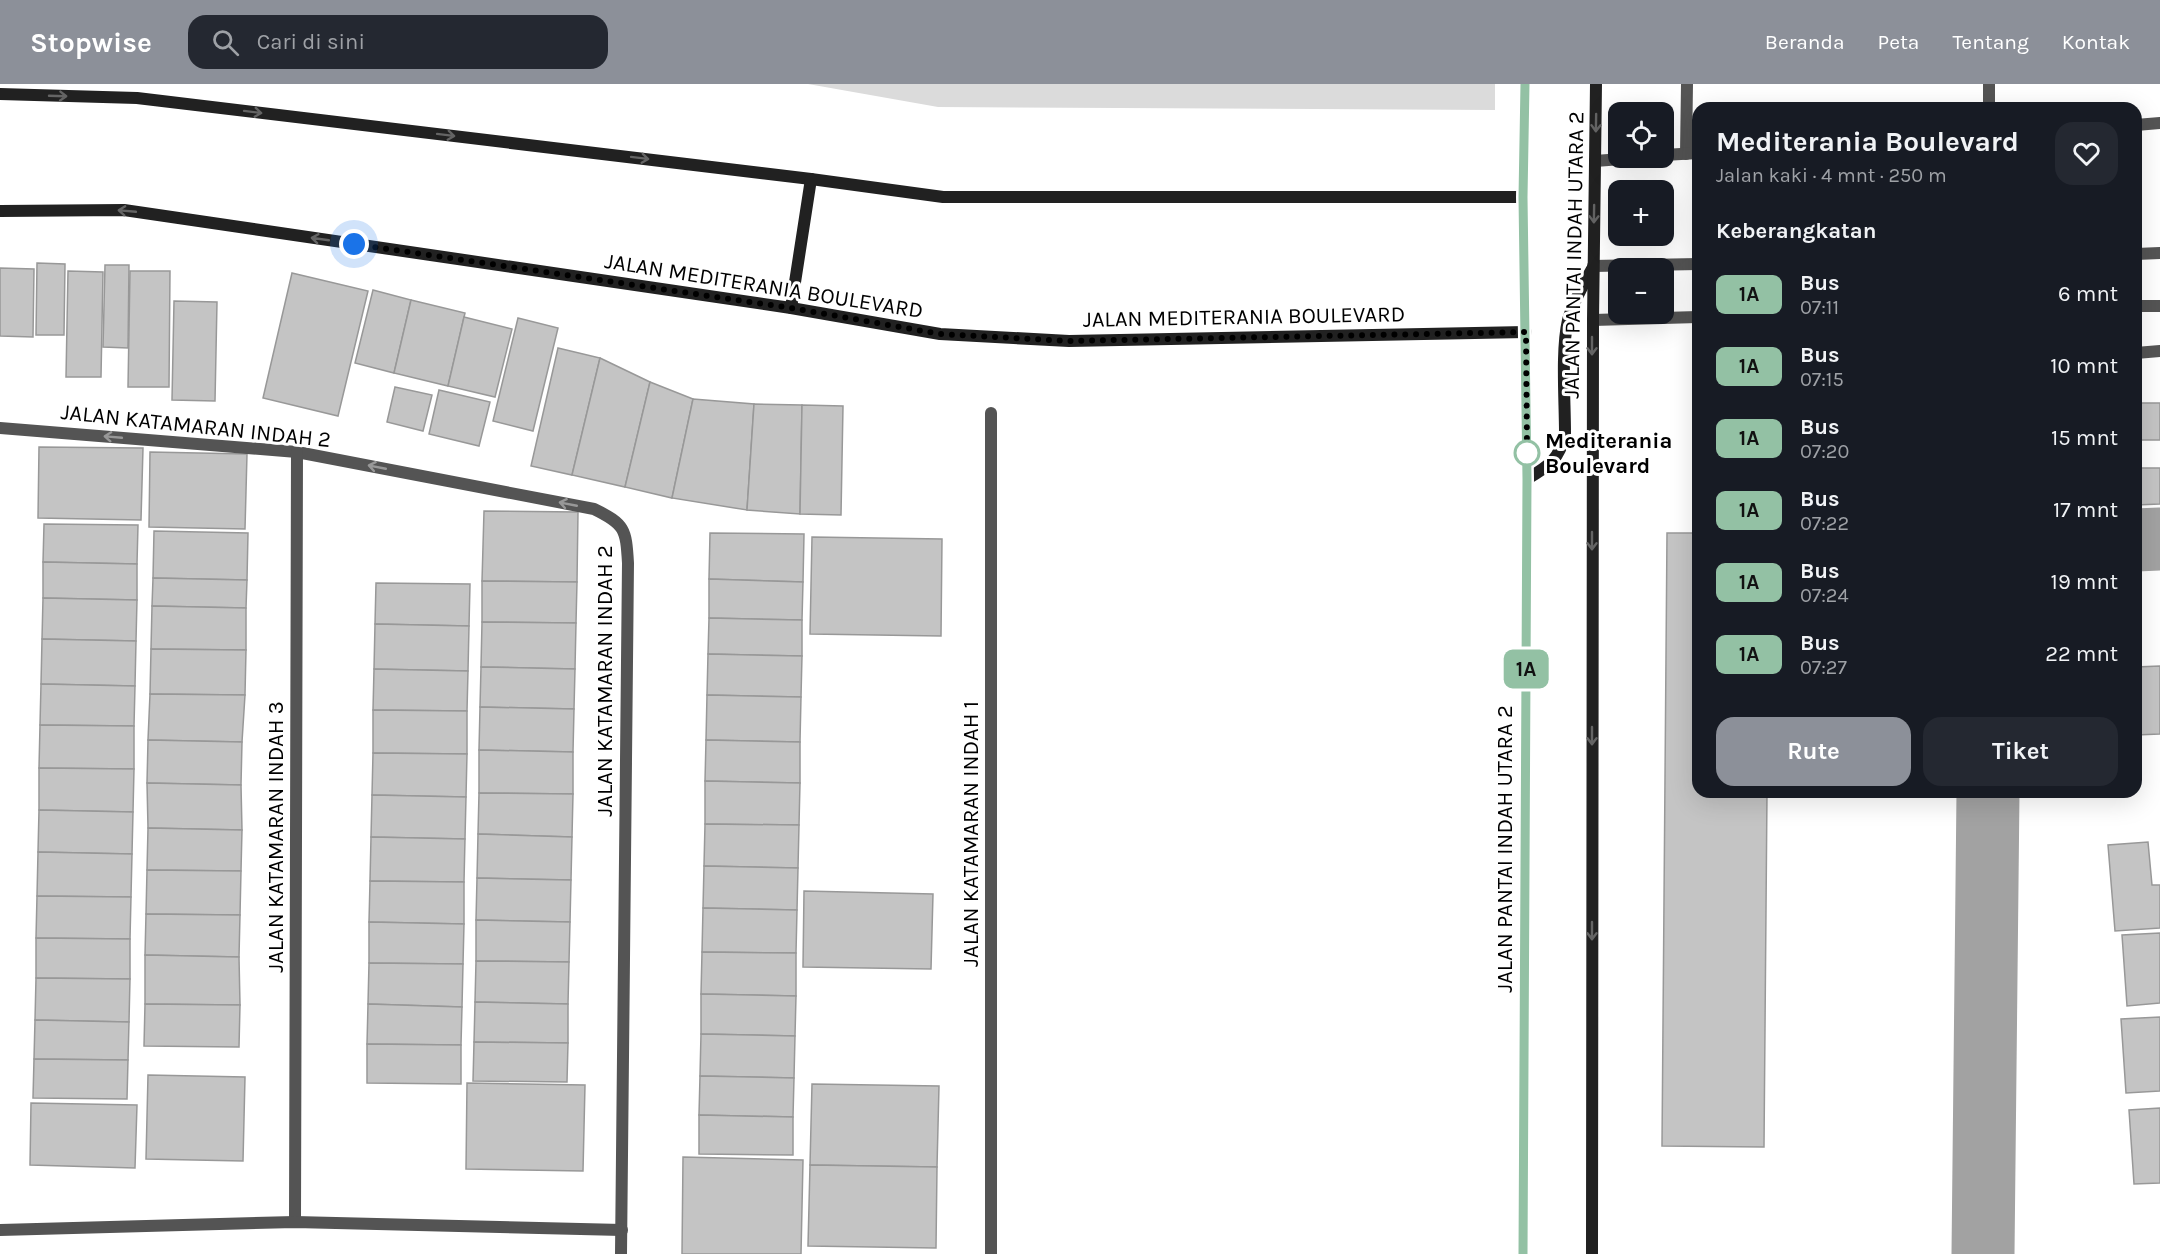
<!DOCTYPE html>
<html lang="id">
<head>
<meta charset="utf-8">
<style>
  :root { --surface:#171b24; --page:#242831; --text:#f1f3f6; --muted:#9ea1a6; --accent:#8c9099 }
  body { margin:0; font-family:Karla,sans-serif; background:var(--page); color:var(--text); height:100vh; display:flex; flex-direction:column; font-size:22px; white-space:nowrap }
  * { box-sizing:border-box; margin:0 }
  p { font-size:20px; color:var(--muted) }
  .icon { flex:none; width:33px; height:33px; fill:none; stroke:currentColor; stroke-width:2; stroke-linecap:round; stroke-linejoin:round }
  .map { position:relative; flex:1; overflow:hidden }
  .side { position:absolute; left:1692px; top:18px; width:450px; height:696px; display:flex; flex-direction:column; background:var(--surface); border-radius:18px; box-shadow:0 6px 24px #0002 }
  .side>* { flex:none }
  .badge { padding:0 12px; border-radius:9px; font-size:21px; line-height:39px }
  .buttons { position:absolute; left:1608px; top:18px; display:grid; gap:12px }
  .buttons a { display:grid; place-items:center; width:66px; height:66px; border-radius:12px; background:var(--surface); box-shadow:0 6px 24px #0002; font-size:30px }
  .you { position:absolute; width:30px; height:30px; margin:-15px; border:4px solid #fff; border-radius:50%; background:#1a73e8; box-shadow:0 0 0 9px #1a73e833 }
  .map>.badge { position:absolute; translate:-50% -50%; box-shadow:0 0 0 3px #fff }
  h2 { padding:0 24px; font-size:22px; line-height:54px }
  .round { display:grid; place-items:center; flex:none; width:63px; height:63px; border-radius:18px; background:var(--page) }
  .head { display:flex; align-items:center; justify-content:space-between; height:102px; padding:0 24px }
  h1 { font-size:28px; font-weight:700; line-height:45px }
  .button { display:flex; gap:12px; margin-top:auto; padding:12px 24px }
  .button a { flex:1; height:69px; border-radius:18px; background:var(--accent); color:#fff; font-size:24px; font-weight:700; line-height:69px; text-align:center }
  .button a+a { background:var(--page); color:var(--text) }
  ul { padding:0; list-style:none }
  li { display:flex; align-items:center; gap:18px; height:72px; padding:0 24px }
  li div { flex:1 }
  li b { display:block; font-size:22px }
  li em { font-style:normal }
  li .badge { min-width:66px; font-weight:700; text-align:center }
  header { display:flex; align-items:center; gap:36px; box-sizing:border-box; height:84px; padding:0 30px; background:var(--accent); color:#fff }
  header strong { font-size:28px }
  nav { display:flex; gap:33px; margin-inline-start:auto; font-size:21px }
  .search { width:420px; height:54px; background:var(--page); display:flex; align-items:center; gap:15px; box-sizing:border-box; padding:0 21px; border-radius:18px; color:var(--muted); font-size:22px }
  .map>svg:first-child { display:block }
</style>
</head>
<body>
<header>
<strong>Stopwise</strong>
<div class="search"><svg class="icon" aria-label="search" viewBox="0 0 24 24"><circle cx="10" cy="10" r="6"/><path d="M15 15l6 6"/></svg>Cari di sini</div>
<nav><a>Beranda</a><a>Peta</a><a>Tentang</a><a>Kontak</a></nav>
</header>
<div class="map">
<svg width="2160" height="1170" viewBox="0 0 2160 1170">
  <rect width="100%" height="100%" fill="#fff"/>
  <polygon fill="#dbdbdb" points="808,0 1495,0 1495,26 938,23"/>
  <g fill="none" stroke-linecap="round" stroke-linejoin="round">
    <g stroke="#a2a2a2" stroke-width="63">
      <polyline points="2136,456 2160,455"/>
      <polyline points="1983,1170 1988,708"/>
    </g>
  </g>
  <g fill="#c4c4c4" stroke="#989898" stroke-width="1.5">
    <polygon points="37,179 65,180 64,251 36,251"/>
    <polygon points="105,181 129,181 128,264 103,263"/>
    <polygon points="0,184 34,185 33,253 0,252"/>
    <polygon points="68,187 103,188 101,293 66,293"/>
    <polygon points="130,187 170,187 169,303 128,303"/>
    <polygon points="292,189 368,207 338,332 263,314"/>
    <polygon points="373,206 411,216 394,289 355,279"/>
    <polygon points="411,216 465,229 448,302 394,289"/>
    <polygon points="174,217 217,218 215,317 172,316"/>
    <polygon points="464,233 512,245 495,313 448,302"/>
    <polygon points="518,234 558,244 533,347 493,337"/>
    <polygon points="558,264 600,274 572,391 531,382"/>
    <polygon points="600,274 650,298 625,403 572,391"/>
    <polygon points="650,298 693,315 672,414 625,403"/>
    <polygon points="395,303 432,311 423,347 387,338"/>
    <polygon points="439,306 490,318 479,362 429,350"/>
    <polygon points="693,315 754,320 747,426 672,414"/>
    <rect x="2136" y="319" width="24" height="37"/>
    <polygon points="754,320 802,321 800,430 747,426"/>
    <polygon points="802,321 843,322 841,431 800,430"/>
    <polygon points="39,363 143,364 141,436 38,434"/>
    <polygon points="150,368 247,370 245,445 149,443"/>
    <polygon points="2136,384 2160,384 2160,420 2136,421"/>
    <polygon points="484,427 578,428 577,498 482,497"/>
    <polygon points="44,440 138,441 137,480 43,478"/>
    <polygon points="154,447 248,449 247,496 153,494"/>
    <polygon points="710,449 804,450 803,498 709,495"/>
    <polygon points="1667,449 1698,449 1698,708 1767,708 1764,1063 1662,1062"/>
    <polygon points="812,453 942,455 941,552 810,550"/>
    <polygon points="43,478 137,480 137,516 43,514"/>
    <polygon points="153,494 247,496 246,524 152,522"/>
    <polygon points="709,495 803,498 802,536 709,534"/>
    <polygon points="482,497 577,498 576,539 482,538"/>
    <polygon points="376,499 470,500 469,542 375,540"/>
    <polygon points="43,514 137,516 136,557 42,555"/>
    <polygon points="152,522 246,524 246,566 151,565"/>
    <polygon points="709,534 802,536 802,572 708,570"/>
    <polygon points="482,538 576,539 575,585 481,583"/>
    <polygon points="375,540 469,542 468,587 374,585"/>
    <polygon points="42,555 136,557 135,602 41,600"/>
    <polygon points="151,565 246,566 245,611 150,610"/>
    <polygon points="708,570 802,572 801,613 707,611"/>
    <polygon points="2160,582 2160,650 2136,651 2136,583"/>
    <polygon points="481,583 575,585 574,625 480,623"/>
    <polygon points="374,585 468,587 467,627 373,626"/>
    <polygon points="41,600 135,602 134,642 40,641"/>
    <polygon points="150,610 245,611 242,658 148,656"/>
    <polygon points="707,611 801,613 800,658 706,656"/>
    <polygon points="480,623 574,625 573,668 479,666"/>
    <polygon points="373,626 467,627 467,670 373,669"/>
    <polygon points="40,641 134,642 134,685 39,684"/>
    <polygon points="148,656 242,658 241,701 147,699"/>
    <polygon points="706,656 800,658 800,699 705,697"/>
    <polygon points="479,666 573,668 573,710 479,709"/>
    <polygon points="373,669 467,670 466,713 372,711"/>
    <polygon points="39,684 134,685 133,728 39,726"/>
    <polygon points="705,697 800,699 799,741 705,740"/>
    <polygon points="147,699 241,701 242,746 148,744"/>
    <polygon points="479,709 573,710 572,753 478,750"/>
    <polygon points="372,711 466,713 465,755 371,753"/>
    <polygon points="39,726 133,728 132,770 38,768"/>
    <polygon points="705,740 799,741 798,784 704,782"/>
    <polygon points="148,744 242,746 241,787 147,786"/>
    <polygon points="478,750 572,753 571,796 477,794"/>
    <polygon points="371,753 465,755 464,798 370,797"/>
    <polygon points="2148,758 2152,801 2160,801 2160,844 2115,847 2108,761"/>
    <polygon points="38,768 132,770 131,813 37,812"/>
    <polygon points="704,782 798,784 797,826 703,824"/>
    <polygon points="147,786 241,787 240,831 146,830"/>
    <polygon points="477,794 571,796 570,838 476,836"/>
    <polygon points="370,797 464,798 464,840 369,838"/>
    <polygon points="804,807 933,810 931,885 803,883"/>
    <polygon points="37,812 131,813 130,855 36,854"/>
    <polygon points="703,824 797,826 796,869 702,868"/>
    <polygon points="146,830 240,831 239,873 145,871"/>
    <polygon points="476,836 570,838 569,878 476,877"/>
    <polygon points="369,838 464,840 463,880 369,879"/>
    <polygon points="2160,849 2160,919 2127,922 2122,851"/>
    <polygon points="36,854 130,855 130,895 36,894"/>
    <polygon points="702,868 796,869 796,912 701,910"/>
    <polygon points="145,871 239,873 240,921 145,920"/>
    <polygon points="476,877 569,878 568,920 475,918"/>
    <polygon points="369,879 463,880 462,923 368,920"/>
    <polygon points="36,894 130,895 129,938 35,936"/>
    <polygon points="701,910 796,912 795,952 701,950"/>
    <polygon points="475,918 568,920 568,959 474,958"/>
    <polygon points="145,920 240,921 239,963 144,962"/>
    <polygon points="368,920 462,923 461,961 367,960"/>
    <polygon points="2160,933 2160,1007 2126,1009 2121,935"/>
    <polygon points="35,936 129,938 128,976 34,975"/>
    <polygon points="701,950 795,952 794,994 700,992"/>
    <polygon points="474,958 568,959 567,998 473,997"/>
    <polygon points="367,960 461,961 461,1000 367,999"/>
    <polygon points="34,975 128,976 127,1015 33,1014"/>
    <polygon points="148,991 245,993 243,1077 146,1075"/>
    <polygon points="700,992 794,994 793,1033 699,1031"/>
    <polygon points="467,999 585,1001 583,1087 466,1085"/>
    <polygon points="812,1000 939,1002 937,1083 810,1081"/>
    <polygon points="31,1019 137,1021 135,1084 30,1081"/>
    <polygon points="2160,1024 2160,1099 2134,1100 2129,1026"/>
    <polygon points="699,1031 793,1033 793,1071 699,1070"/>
    <polygon points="683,1073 803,1076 801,1170 682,1170"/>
    <polygon points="810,1081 937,1083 936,1164 808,1162"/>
  </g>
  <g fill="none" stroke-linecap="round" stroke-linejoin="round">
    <polyline stroke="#545454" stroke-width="12" points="1686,70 1687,0"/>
    <g stroke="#545454" stroke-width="12">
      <polyline points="1989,0 1989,24"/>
      <polyline points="2136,41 2160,39"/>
      <polyline points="1664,71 1698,69"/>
      <polyline points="1595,77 1635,74"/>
      <polyline points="2136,170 2160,169"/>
      <polyline points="1593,182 1698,180"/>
      <polyline points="2136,222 2160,222"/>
      <polyline points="1593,236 1698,233"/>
      <polyline points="2136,269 2160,267"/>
      <path d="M0,344L297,368L594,425C625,440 626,445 628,479L621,1170"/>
      <polyline points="295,1138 297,368"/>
      <polyline points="0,1146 295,1138 622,1146"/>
      <polyline points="991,1170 991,329"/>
    </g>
    <g stroke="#212121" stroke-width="12">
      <polyline points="0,10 137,14 811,95 943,113 1523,113"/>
      <polyline points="0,127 124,126 791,224 940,250 1069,257 1526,248"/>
      <polyline points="791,224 811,95"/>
      <path d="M1527,395C1549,382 1560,375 1565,349C1565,316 1561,266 1568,236C1573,218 1583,201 1592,185"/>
      <polyline points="1523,1170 1527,395 1523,113 1525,0"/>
      <polyline points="1592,1170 1593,236 1596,0"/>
    </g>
  </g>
  <defs><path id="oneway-shaft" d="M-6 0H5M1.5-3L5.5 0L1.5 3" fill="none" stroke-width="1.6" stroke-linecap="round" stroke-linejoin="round" transform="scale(1.5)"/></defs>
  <g stroke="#646464">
    <use href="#oneway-shaft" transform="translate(58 12) rotate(2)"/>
    <use href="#oneway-shaft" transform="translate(253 28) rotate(7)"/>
    <use href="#oneway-shaft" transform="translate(1596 39) rotate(91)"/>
    <use href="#oneway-shaft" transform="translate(446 51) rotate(7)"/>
    <use href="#oneway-shaft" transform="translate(640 74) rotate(7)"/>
    <use href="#oneway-shaft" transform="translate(127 127) rotate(-175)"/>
    <use href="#oneway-shaft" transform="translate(1594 130) rotate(91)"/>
    <use href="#oneway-shaft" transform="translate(320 155) rotate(-172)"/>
    <use href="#oneway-shaft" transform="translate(1592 262) rotate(90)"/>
    <use href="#oneway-shaft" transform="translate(1592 457) rotate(90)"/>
    <use href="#oneway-shaft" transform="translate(1592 652) rotate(90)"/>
    <use href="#oneway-shaft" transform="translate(1592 847) rotate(90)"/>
  </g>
  <g stroke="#989898">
    <use href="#oneway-shaft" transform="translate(113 353) rotate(-175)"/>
    <use href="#oneway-shaft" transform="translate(377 383) rotate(-169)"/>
    <use href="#oneway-shaft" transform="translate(568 420) rotate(-169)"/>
  </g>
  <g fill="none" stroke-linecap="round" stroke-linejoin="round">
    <defs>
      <polyline id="line" points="1523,1170 1527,395 1523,113 1525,0"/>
    </defs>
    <use href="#line" stroke="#fff" stroke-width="14"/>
    <use href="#line" stroke="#93c1a4" stroke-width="9"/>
    <polyline stroke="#000" stroke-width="6" stroke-dasharray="0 10.8" points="354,160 791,224 940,250 1069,257 1526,248 1527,369"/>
  </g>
  <circle fill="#fff" stroke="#93c1a4" stroke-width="3" cx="1527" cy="369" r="12"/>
  <g text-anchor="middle" stroke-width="6" stroke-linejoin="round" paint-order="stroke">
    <g font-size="22" fill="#000" stroke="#fff">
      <text transform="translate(1573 171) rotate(-89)" y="8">JALAN PANTAI INDAH UTARA 2</text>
      <text transform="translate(764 201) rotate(9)" y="8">JALAN MEDITERANIA BOULEVARD</text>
      <text transform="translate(1244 232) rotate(-1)" y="8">JALAN MEDITERANIA BOULEVARD</text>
      <text transform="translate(196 341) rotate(6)" y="8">JALAN KATAMARAN INDAH 2</text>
      <text transform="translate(604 597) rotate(-90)" y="8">JALAN KATAMARAN INDAH 2</text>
      <text transform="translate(970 750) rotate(-90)" y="8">JALAN KATAMARAN INDAH 1</text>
      <text transform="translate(275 753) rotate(-90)" y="8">JALAN KATAMARAN INDAH 3</text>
      <text transform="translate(1504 765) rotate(-90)" y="8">JALAN PANTAI INDAH UTARA 2</text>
    </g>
    <g font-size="22" font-weight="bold" fill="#000" stroke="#fff" text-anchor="start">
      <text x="1545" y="364">Mediterania<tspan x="1545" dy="25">Boulevard</tspan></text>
    </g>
  </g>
</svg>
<div class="buttons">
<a><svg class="icon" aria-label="locate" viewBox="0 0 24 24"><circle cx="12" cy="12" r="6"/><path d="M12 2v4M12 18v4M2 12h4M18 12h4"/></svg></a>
<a>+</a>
<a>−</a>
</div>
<div class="you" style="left:354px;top:160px"></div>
<b class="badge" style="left:1526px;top:585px;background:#93c1a4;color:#111">1A</b>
<section class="side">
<div class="head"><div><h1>Mediterania Boulevard</h1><p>Jalan kaki · 4 mnt · 250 m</p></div><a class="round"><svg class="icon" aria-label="heart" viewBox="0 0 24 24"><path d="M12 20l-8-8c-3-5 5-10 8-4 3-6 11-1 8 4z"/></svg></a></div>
<h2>Keberangkatan</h2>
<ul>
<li><span class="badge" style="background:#93c1a4;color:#111">1A</span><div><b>Bus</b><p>07:11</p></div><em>6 mnt</em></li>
<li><span class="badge" style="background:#93c1a4;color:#111">1A</span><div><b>Bus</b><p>07:15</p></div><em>10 mnt</em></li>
<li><span class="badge" style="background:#93c1a4;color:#111">1A</span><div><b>Bus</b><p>07:20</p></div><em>15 mnt</em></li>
<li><span class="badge" style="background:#93c1a4;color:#111">1A</span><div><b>Bus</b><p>07:22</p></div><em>17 mnt</em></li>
<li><span class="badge" style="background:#93c1a4;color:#111">1A</span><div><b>Bus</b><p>07:24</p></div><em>19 mnt</em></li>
<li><span class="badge" style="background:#93c1a4;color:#111">1A</span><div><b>Bus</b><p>07:27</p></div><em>22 mnt</em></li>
</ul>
<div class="button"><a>Rute</a><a>Tiket</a></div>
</section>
</div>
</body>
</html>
